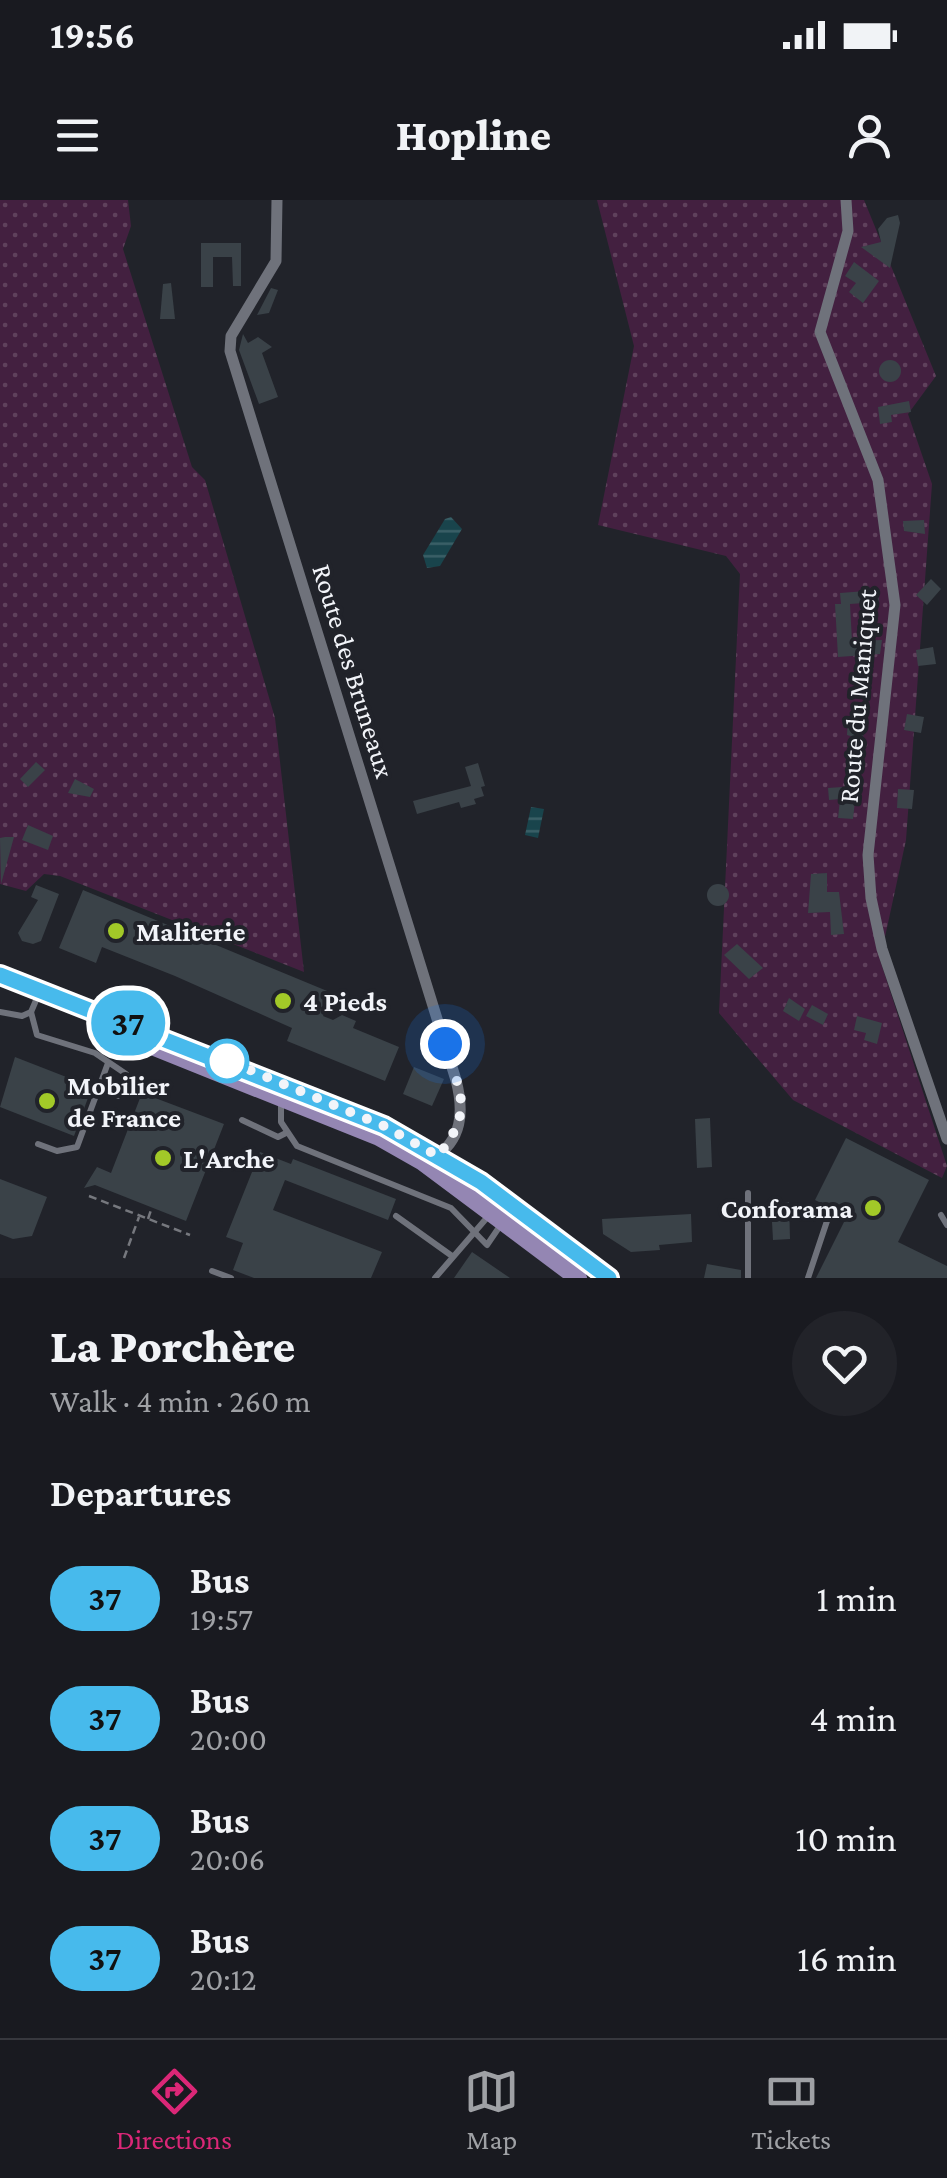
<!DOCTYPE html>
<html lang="en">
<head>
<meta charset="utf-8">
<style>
  :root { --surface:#191a20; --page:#222329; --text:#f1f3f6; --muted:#9fa1a5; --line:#37383e; --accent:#db2777 }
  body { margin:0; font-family:"Crimson Pro",serif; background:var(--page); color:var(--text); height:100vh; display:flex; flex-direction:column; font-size:38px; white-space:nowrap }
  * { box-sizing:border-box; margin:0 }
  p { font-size:32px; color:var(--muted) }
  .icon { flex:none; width:55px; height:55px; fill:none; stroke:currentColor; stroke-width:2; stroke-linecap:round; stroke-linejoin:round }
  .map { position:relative; height:1078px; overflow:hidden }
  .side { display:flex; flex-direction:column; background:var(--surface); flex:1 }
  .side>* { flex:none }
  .badge { padding:0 20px; border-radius:32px; font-size:35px; line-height:65px }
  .you { position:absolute; width:50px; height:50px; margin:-25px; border:8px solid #fff; border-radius:50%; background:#1a73e8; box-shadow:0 0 0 15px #1a73e833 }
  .map>.badge { position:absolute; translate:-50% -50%; box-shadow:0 0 0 5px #fff }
  h2 { padding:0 50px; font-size:38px; line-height:90px }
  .round { display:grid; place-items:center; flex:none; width:105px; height:105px; border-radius:52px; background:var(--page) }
  .overview { display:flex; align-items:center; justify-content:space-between; height:170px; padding:0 50px }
  h1 { font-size:48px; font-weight:800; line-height:75px }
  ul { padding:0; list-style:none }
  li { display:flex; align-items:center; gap:30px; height:120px; padding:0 50px }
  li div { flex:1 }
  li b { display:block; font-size:38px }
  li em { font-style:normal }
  li .badge { min-width:110px; font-weight:700; text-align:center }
  .status { display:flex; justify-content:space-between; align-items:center; height:70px; padding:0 50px; background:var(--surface); direction:ltr }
  .status svg { height:28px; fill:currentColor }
  header { display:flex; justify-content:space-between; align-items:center; height:130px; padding:0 50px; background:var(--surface); font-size:45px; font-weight:800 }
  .tabs { display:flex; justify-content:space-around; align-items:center; height:140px; border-top:2px solid var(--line); background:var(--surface); font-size:28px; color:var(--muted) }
  .tabs a { display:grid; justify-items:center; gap:5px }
  .tabs .selected { color:var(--accent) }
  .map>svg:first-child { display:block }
</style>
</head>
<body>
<div class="status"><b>19:56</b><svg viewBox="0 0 49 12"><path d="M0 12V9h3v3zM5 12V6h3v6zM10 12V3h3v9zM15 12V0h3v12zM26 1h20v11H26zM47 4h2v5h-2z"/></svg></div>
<header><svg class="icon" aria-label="menu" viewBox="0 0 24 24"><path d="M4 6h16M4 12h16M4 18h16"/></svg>Hopline<svg class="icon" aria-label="person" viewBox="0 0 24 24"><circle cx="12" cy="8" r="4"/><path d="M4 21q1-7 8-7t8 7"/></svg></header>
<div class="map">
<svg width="947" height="1078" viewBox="0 0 947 1078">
  <defs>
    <pattern id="grass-dots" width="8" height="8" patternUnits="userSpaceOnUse" patternTransform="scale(2.5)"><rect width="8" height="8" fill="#432040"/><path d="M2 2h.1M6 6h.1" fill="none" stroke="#5f415c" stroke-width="1.8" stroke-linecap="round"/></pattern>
    <pattern id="water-rules" width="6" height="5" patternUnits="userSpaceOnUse" patternTransform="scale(2.5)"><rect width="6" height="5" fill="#19444c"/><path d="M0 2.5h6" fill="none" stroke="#3b6067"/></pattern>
  </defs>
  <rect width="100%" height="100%" fill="#21232a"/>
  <g fill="url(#grass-dots)">
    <polygon points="0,0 128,0 131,26 123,49 192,267 205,280 275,518 304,772 60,676 44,674 26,691 0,684"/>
    <polygon points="597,0 864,0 936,176 908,214 932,284 906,640 880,760 947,966 942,978 793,900 719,813 740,374 726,356 598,325 634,146"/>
  </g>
  <g fill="url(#water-rules)">
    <polygon points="451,317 462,329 440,366 427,368 423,355 445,319"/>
    <polygon points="531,607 544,609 538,638 525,635"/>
  </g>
  <g fill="#3a4248">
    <polygon points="898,15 900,23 890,68 861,47 881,42 878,29 887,18"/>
    <polygon points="201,43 241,43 241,86 233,86 232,57 213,57 213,87 201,87"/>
    <polygon points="854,62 879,81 863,103 849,92 856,83 845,76"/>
    <polygon points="171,83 175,119 160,119 163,84"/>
    <polygon points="271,88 278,90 269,113 257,115"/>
    <polygon points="243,134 248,143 258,137 272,147 262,153 278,197 259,204 239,150"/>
    <circle cx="890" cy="171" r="11"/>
    <polygon points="909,201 911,212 891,215 892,222 880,224 878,207"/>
    <polygon points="924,320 925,334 904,331 903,321"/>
    <polygon points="931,379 941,389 927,405 916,395"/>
    <polygon points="878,390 879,402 850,404 852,441 882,440 880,454 838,457 835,404 841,404 840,393"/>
    <polygon points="933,447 936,464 918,466 916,450"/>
    <polygon points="907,514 924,517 921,533 904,530"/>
    <polygon points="848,520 864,521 863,540 847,535"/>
    <polygon points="36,562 45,570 28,587 20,579"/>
    <polygon points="478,563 485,586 481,587 484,596 474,599 476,604 461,608 459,602 417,614 413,601 471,586 465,567"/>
    <polygon points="75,579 94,589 90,597 68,593"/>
    <polygon points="842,587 842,599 855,601 853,619 838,618 840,599 829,600 828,588"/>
    <polygon points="898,589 914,590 912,609 897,608"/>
    <polygon points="28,625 53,636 48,650 22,640"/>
    <polygon points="5,637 14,637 1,684 0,638"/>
    <polygon points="827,673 827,692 839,692 844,734 831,735 830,712 808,713 811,674"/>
    <circle cx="718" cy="695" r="11"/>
    <polygon points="36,685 59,694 41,741 33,744 22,741 18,733 38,700 31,697"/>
    <polygon points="83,690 332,793 323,816 333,820 342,815 356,821 353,828 399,847 385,881 287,841 292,828 175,776 102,747 96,763 59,748"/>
    <polygon points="737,744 763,768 749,779 724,755"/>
    <polygon points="789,798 805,809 799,821 783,811"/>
    <polygon points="812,805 828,814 823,825 806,816"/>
    <polygon points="857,816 882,823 877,844 864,840 866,833 854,830"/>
    <polygon points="15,857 92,887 74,936 0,907"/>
    <polygon points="414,867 444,879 432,906 403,894"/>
    <polygon points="142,893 224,924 186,1021 95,985 84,988 97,967 111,973"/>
    <polygon points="710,918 712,967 697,968 695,919"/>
    <polygon points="846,938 929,980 898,1042 947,1066 947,1078 816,1078 847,1016 815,1000"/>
    <polygon points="260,952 291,964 293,959 396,999 388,1020 285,980 273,1010 382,1052 371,1078 254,1078 233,1070 243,1043 226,1037"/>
    <polygon points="0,979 47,997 32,1036 13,1039 0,1034"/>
    <polygon points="789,1002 790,1039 773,1040 771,1003"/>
    <polygon points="691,1014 692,1042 659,1045 660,1050 631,1052 603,1034 602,1019"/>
    <polygon points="472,1052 510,1078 454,1078"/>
    <polygon points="707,1064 741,1070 741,1078 704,1078"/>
  </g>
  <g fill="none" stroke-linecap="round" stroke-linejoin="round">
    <g stroke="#76787e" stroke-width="2.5" stroke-dasharray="8 5" stroke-linecap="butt">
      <polyline points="89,996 190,1035"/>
      <polyline points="148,1019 152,1007"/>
      <polyline points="124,1058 139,1017"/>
    </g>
    <g stroke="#6f727b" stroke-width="6">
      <polyline points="0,812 22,816 31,812 40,791"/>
      <polyline points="31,812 37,835 95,853 126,874 118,896"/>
      <polyline points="281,899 281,922 297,946 451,1008 487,1045 502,1023"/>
      <polyline points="242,920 278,937 286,933"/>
      <polyline points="38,944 57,951 77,947 108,863"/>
      <polyline points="941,1015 947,1025"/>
      <polyline points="396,1016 452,1056"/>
      <polyline points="212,1071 231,1078"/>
      <polyline points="435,1078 491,1013"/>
      <polyline points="748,1078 748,993"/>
      <polyline points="808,1078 829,1015"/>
    </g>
    <g stroke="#6f727b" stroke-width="11">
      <path d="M277,0L276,61L231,136L230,151L456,880C464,911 463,941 432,959"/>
      <polyline points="846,0 848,31 820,132 878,280 895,405 868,655 871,698 882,749 947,939"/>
    </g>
    <g stroke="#9486b3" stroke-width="18">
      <polyline points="0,775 384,925 481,982 609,1078"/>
      <polyline points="112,830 379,937 423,962 578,1078"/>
    </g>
  </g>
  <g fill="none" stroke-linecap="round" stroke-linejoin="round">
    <defs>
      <polyline id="line" points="0,775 384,926 481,982 609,1078"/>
    </defs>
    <use href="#line" stroke="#fff" stroke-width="22"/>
    <use href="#line" stroke="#47baec" stroke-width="15"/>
    <path stroke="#f2f4f9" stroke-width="10" stroke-dasharray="0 18" d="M227,861L214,855L384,926L438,956C474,909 461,897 445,844"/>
  </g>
  <g fill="#a2c928" stroke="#21232a" stroke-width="4">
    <circle cx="116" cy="731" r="10"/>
    <circle cx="283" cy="801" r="10"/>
    <circle cx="47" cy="901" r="10"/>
    <circle cx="163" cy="958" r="10"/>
    <circle cx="873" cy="1008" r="10"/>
  </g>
  <circle fill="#fff" stroke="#47baec" stroke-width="5" cx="227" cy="861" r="20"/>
  <g text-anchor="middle" stroke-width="8" stroke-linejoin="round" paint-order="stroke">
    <g font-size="28" fill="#f2f4f9" stroke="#21232a">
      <text transform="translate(354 471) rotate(73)" y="10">Route des Bruneaux</text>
      <text transform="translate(857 496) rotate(-85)" y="10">Route du Maniquet</text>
    </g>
    <g font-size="28" font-weight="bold" fill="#f2f4f9" stroke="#21232a" text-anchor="start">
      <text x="136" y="741">Maliterie</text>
      <text x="303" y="811">4 Pieds</text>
      <text x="67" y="895">Mobilier<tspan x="67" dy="32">de France</tspan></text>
      <text x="183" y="968">L'Arche</text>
      <text x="853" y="1018" text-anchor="end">Conforama</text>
    </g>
  </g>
</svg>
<div class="you" style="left:445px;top:844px"></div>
<b class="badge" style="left:128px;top:823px;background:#47baec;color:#111">37</b>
</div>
<section class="side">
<div class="overview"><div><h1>La Porchère</h1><p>Walk · 4 min · 260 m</p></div><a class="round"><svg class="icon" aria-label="heart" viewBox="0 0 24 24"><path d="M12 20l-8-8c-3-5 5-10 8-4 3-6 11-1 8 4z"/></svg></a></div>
<h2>Departures</h2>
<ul>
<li><span class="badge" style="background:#47baec;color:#111">37</span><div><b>Bus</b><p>19:57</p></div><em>1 min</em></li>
<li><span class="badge" style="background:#47baec;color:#111">37</span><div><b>Bus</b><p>20:00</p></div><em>4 min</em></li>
<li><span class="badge" style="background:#47baec;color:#111">37</span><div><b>Bus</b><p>20:06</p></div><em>10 min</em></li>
<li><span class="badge" style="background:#47baec;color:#111">37</span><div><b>Bus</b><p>20:12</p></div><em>16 min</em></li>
</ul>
</section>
<nav class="tabs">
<a class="selected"><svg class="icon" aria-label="directions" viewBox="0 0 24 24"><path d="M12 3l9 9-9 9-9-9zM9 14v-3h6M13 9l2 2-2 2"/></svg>Directions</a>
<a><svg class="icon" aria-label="map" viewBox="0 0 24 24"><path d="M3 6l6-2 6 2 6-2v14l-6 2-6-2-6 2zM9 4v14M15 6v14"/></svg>Map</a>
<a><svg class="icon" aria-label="tickets" viewBox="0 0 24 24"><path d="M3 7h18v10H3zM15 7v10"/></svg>Tickets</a>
</nav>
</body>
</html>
